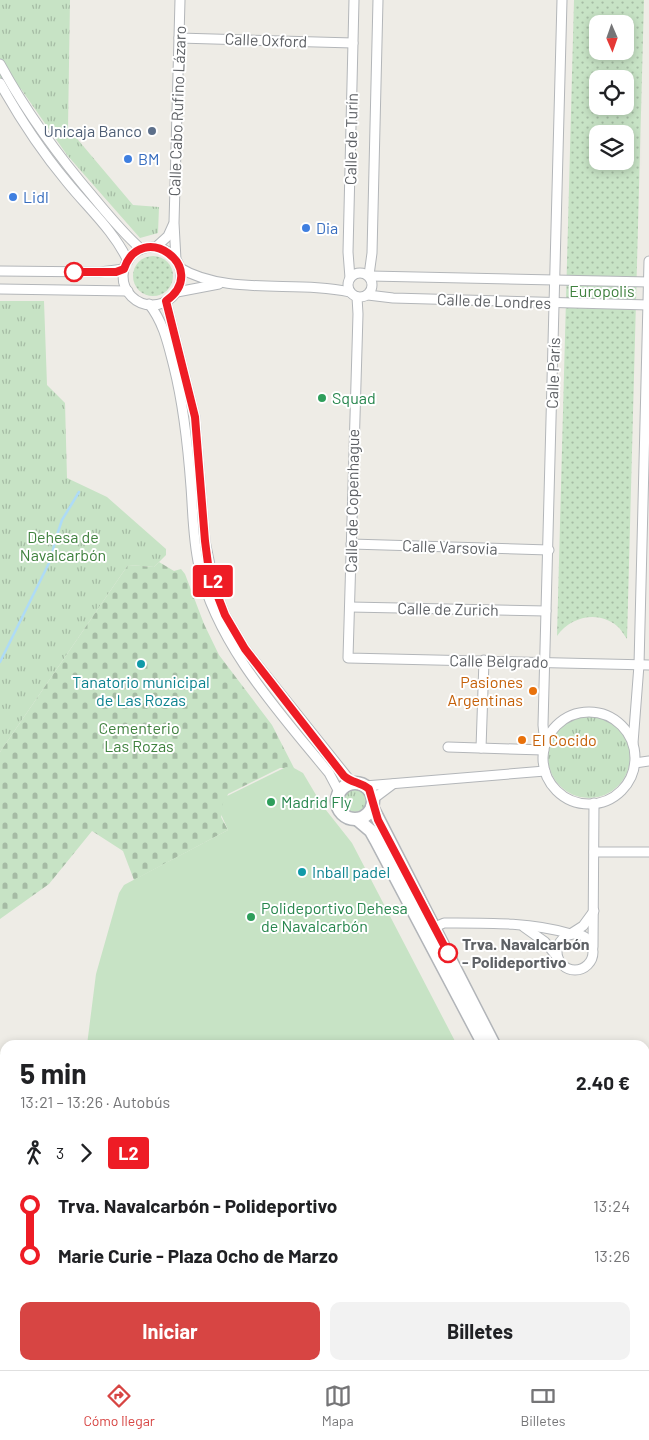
<!DOCTYPE html>
<html lang="es">
<head>
<meta charset="utf-8">
<style>
  :root { --surface:#fff; --page:#f2f2f2; --text:#202124; --muted:#757577; --line:#e0e0e0; --accent:#d74543 }
  body { margin:0; font-family:Barlow,sans-serif; background:var(--page); color:var(--text); height:100vh; display:flex; flex-direction:column; font-size:19px; white-space:nowrap }
  * { box-sizing:border-box; margin:0 }
  p { font-size:16px; color:var(--muted) }
  .icon { flex:none; width:28px; height:28px; fill:none; stroke:currentColor; stroke-width:2; stroke-linecap:round; stroke-linejoin:round }
  .map { position:relative; flex:1; overflow:hidden }
  .side { position:absolute; left:0px; top:1040px; width:650px; height:330px; display:flex; flex-direction:column; background:var(--surface); border-radius:15px 15px 0 0; box-shadow:0 2px 8px #0003 }
  .side>* { flex:none }
  .badge { padding:0 10px; border-radius:4px; font-size:18px; line-height:32px }
  .needle { width:32px; rotate:178deg }
  .buttons { position:absolute; left:589px; top:15px; display:grid; gap:10px }
  .buttons a { display:grid; place-items:center; width:45px; height:45px; border-radius:10px; background:var(--surface); box-shadow:0 2px 8px #0003; font-size:25px }
  .map>.badge { position:absolute; translate:-50% -50%; box-shadow:0 0 0 2px #fff }
  .legs { display:flex; align-items:center; gap:8px; height:55px; padding:0 20px; font-size:16px }
  .legs p { margin-inline-start:auto }
  .summary { display:flex; align-items:center; justify-content:space-between; height:85px; padding:0 20px }
  h1 { font-size:28px; font-weight:700; line-height:38px }
  .cta { display:flex; gap:10px; margin-top:auto; padding:10px 20px }
  .cta a { flex:1; height:58px; border-radius:10px; background:var(--accent); color:#fff; font-size:20px; font-weight:700; line-height:58px; text-align:center }
  .cta a+a { background:var(--page); color:var(--text) }
  ul { padding:0 20px; list-style:none }
  li { display:flex; align-items:center; gap:18px; height:50px; font-size:19px }
  li i { display:grid; place-items:center; width:8px; height:100%; margin:0 6px; background:currentColor }
  li i::after { content:''; width:12px; height:12px; margin:-6px; border:4px solid; border-radius:50%; background:var(--surface) }
  li p { margin-inline-start:auto }
  li:first-child i { background:linear-gradient(#0000 50%,currentColor 0) }
  li:last-child i { background:linear-gradient(currentColor 50%,#0000 0) }
  .menu { display:flex; justify-content:space-around; align-items:center; height:70px; border-top:1px solid var(--line); background:var(--surface); font-size:14px; color:var(--muted) }
  .menu a { display:grid; justify-items:center; gap:2px }
  .menu .selected { color:var(--accent) }
  .map>svg:first-child { display:block }
</style>
</head>
<body>
<div class="map">
<svg width="649" height="1370" viewBox="0 0 649 1370">
  <defs>
    <pattern id="grass-tufts" width="24" height="20" patternUnits="userSpaceOnUse" patternTransform="scale(1.25)"><rect width="24" height="20" fill="#c7e3c5"/><path d="M3 7l-1-3M5 7V3M7 7l1-3M15 17l-1-3M17 17v-4M19 17l1-3" fill="none" stroke="#a5bba4"/></pattern>
    <pattern id="cemetery-stones" width="16" height="16" patternUnits="userSpaceOnUse" patternTransform="scale(1.25)"><rect width="16" height="16" fill="#c7e3c5"/><path d="M2 7V4a2 2 0 0 1 4 0v3zM10 15v-3a2 2 0 0 1 4 0v3z" fill="#a5bba4"/></pattern>
    <pattern id="garden-dots" width="8" height="8" patternUnits="userSpaceOnUse" patternTransform="scale(1.25)"><rect width="8" height="8" fill="#c7e3c5"/><path d="M2 2h.1M6 6h.1" fill="none" stroke="#a5bba4" stroke-width="1.8" stroke-linecap="round"/></pattern>
  </defs>
  <rect width="100%" height="100%" fill="#eeece6"/>
  <g fill="url(#grass-tufts)">
    <polygon points="0,0 70,0 68,128 133,205 159,207 158,233 140,238 67,155 21,89 0,90"/>
    <polygon points="0,301 44,301 47,385 65,403 67,478 107,497 166,549 166,555 154,567 128,565 0,752"/>
    <circle cx="589" cy="757" r="41"/>
    <circle cx="355" cy="801" r="11"/>
    <polygon points="0,1053 5,1056 5,1365 615,1365 618,1370 0,1370"/>
  </g>
  <polygon fill="url(#cemetery-stones)" points="159,562 174,571 181,569 185,574 204,624 219,655 272,725 294,768 280,768 228,794 221,817 228,830 134,880 123,851 92,831 49,884 0,919 0,752 128,565 154,567"/>
  <g fill="url(#garden-dots)" fill-rule="evenodd">
    <path d="M574,0H644L627,639C624,635 621,629 617,626C598,610 570,617 557,636ZM598,24H625V51H598ZM598,79H625V106H598ZM598,134H625V161H598Z"/>
    <circle cx="153" cy="276" r="20"/>
  </g>
  <polygon fill="#c7e3c5" points="286,767 294,768 303,773 322,805 352,843 457,1045 87,1045 96,974 119,893 124,885 228,830 220,812 225,797"/>
  <g fill="none" stroke-linecap="round" stroke-linejoin="round">
    <g stroke="#aedbf6" stroke-width="2.5">
      <polyline points="0,662 51,559 55,541 62,520 79,492"/>
      <polyline points="0,1058 5,1061"/>
    </g>
    <g stroke="#aedbf6" stroke-width="9">
      <polyline points="0,1221 5,1222"/>
      <polyline points="160,1365 166,1370"/>
      <polyline points="449,1365 452,1370"/>
      <polyline points="321,1367 324,1370"/>
    </g>
    <defs>
      <g id="street">
        <polyline points="179,38 353,43"/>
        <path d="M0,64C26,112 59,157 95,199C109,216 124,234 141,249"/>
        <path d="M0,83C19,117 42,152 67,182C88,208 114,231 128,261"/>
        <polyline points="156,247 168,236 173,225"/>
        <circle cx="152" cy="276" r="29"/>
        <polyline points="176,260 174,223 180,0"/>
        <path d="M180,268C226,296 297,280 350,292"/>
        <polyline points="0,271 100,272 124,269"/>
        <circle cx="360" cy="285" r="12"/>
        <polyline points="369,275 372,253 378,0"/>
        <polyline points="370,276 649,282"/>
        <polyline points="350,278 348,252 354,0"/>
        <polyline points="0,289 128,291"/>
        <polyline points="177,292 219,284"/>
        <polyline points="368,295 393,298 649,305"/>
        <polyline points="357,297 358,314 348,658 649,665"/>
        <polyline points="166,301 195,417 205,541 215,589 225,615 245,649 352,783"/>
        <path d="M149,304C164,323 168,344 174,367C184,407 188,446 191,487C193,513 193,540 199,566C217,645 279,712 329,773L339,792"/>
        <polyline points="351,544 549,550"/>
        <polyline points="350,607 546,611"/>
        <circle cx="589" cy="758" r="46"/>
        <polyline points="633,743 639,665 649,261"/>
        <polyline points="545,745 543,725 562,0"/>
        <polyline points="448,747 544,750"/>
        <polyline points="481,748 484,660"/>
        <polyline points="635,763 649,761"/>
        <polyline points="365,786 545,771"/>
        <polyline points="373,799 393,784"/>
        <polyline points="594,852 649,852"/>
        <path d="M435,927L444,923C486,923 531,922 571,934"/>
        <polyline points="524,927 545,942 558,958"/>
        <polyline points="572,933 583,926 594,911"/>
        <circle cx="575" cy="952" r="18"/>
        <polyline points="593,947 594,803"/>
      </g>
      <g id="secondary">
        <circle cx="355" cy="801" r="18"/>
        <polyline points="372,807 494,1045"/>
        <polyline points="358,820 371,831 376,840 484,1045"/>
        <polyline points="633,1365 635,1370"/>
      </g>
    </defs>
    <use href="#street" stroke="#b3b6b9" stroke-width="11"/>
    <use href="#secondary" stroke="#b2b5b9" stroke-width="15"/>
    <use href="#street" stroke="#fff" stroke-width="9"/>
    <use href="#secondary" stroke="#fff" stroke-width="12"/>
  </g>
  <g fill="none" stroke-linecap="round" stroke-linejoin="round">
    <defs>
      <path id="line-1" d="M74,272H116L124,269C141,218 212,268 166,301L195,417L205,541L208,564L215,589L225,615L245,649L344,776C352,783 360,782 369,789L378,820L448,953"/>
    </defs>
    <use href="#line-1" stroke="#fff" stroke-width="11"/>
    <use href="#line-1" stroke="#ee1c25" stroke-width="8"/>
  </g>
  <circle fill="#5c6f8a" stroke="#fff" stroke-width="2" cx="152" cy="131" r="5"/>
  <g fill="#3f7fe0" stroke="#fff" stroke-width="2">
    <circle cx="128" cy="159" r="5"/>
    <circle cx="13" cy="197" r="5"/>
    <circle cx="306" cy="228" r="5"/>
  </g>
  <g fill="#fff" stroke="#ee1c25" stroke-width="2.5">
    <circle cx="74" cy="272" r="9"/>
    <circle cx="448" cy="953" r="9"/>
  </g>
  <g fill="#2e9e5b" stroke="#fff" stroke-width="2">
    <circle cx="322" cy="398" r="5"/>
    <circle cx="271" cy="802" r="5"/>
    <circle cx="251" cy="917" r="5"/>
  </g>
  <g fill="#0f9aa8" stroke="#fff" stroke-width="2">
    <circle cx="141" cy="664" r="5"/>
    <circle cx="302" cy="872" r="5"/>
  </g>
  <g fill="#e8710a" stroke="#fff" stroke-width="2">
    <circle cx="533" cy="691" r="5"/>
    <circle cx="522" cy="740" r="5"/>
  </g>
  <g text-anchor="middle" stroke-width="4" stroke-linejoin="round" paint-order="stroke">
    <g font-size="16" fill="#5e6165" stroke="#fff">
      <text transform="translate(266 40) rotate(2)" y="6">Calle Oxford</text>
      <text transform="translate(177 111) rotate(-88)" y="6">Calle Cabo Rufino Lázaro</text>
      <text transform="translate(351 139) rotate(-89)" y="6">Calle de Turín</text>
      <text transform="translate(494 301) rotate(2)" y="6">Calle de Londres</text>
      <text transform="translate(553 373) rotate(-88)" y="6">Calle París</text>
      <text transform="translate(352 501) rotate(-89)" y="6">Calle de Copenhague</text>
      <text transform="translate(450 547) rotate(2)" y="6">Calle Varsovia</text>
      <text transform="translate(448 609) rotate(1)" y="6">Calle de Zurich</text>
      <text transform="translate(499 661) rotate(1)" y="6">Calle Belgrado</text>
    </g>
    <g font-size="16" fill="#4e5e75" stroke="#fff" text-anchor="end">
      <text x="142" y="137">Unicaja Banco</text>
    </g>
    <g font-size="16" fill="#366cbe" stroke="#fff" text-anchor="start">
      <text x="138" y="165">BM</text>
      <text x="23" y="203">Lidl</text>
      <text x="316" y="234">Dia</text>
    </g>
    <g font-size="16" fill="#40823f" stroke="#fff">
      <text x="602" y="297">Europolis</text>
      <text x="63" y="543">Dehesa de<tspan x="63" dy="18">Navalcarbón</tspan></text>
      <text x="139" y="734">Cementerio<tspan x="139" dy="18">Las Rozas</tspan></text>
    </g>
    <g font-size="16" fill="#27864d" stroke="#fff" text-anchor="start">
      <text x="332" y="404">Squad</text>
      <text x="281" y="808">Madrid Fly</text>
      <text x="261" y="914">Polideportivo Dehesa<tspan x="261" dy="18">de Navalcarbón</tspan></text>
    </g>
    <g font-size="16" fill="#0d838f" stroke="#fff">
      <text x="141" y="688">Tanatorio municipal<tspan x="141" dy="18">de Las Rozas</tspan></text>
      <text x="312" y="878" text-anchor="start">Inball padel</text>
    </g>
    <g font-size="16" fill="#c56008" stroke="#fff" text-anchor="end">
      <text x="523" y="688">Pasiones<tspan x="523" dy="18">Argentinas</tspan></text>
      <text x="532" y="746" text-anchor="start">El Cocido</text>
    </g>
    <g font-size="16" font-weight="bold" fill="#5e6165" stroke="#fff" text-anchor="start">
      <text x="462" y="950">Trva. Navalcarbón<tspan x="462" dy="18">- Polideportivo</tspan></text>
    </g>
  </g>
</svg>
<div class="buttons">
<a><svg class="needle" viewBox="-14 -14 28 28"><path d="M0-13l5 13h-10z" fill="#e53935"/><path d="M0 13l5-13h-10z" fill="#757577"/></svg></a>
<a><svg class="icon" aria-label="locate" viewBox="0 0 24 24"><circle cx="12" cy="12" r="6"/><path d="M12 2v4M12 18v4M2 12h4M18 12h4"/></svg></a>
<a><svg class="icon" aria-label="layers" viewBox="0 0 24 24"><path d="M12 4l9 5-9 5-9-5zM3 14l9 5 9-5"/></svg></a>
</div>
<b class="badge" style="left:213px;top:581px;background:#ee1c25;color:#fff">L2</b>
<section class="side">
<div class="summary"><div><h1>5 min</h1><p>13:21 – 13:26 · Autobús</p></div><b>2.40 €</b></div>
<div class="legs"><svg class="icon" aria-label="walk" viewBox="0 0 24 24"><circle cx="13" cy="4" r="2"/><path d="M13 8l-2 6 4 7M11 14l-3 7M7 12l3-4h3l4 4"/></svg>3<svg class="icon" aria-label="forward" viewBox="0 0 24 24"><path d="M9 5l7 7-7 7"/></svg><b class="badge" style="background:#ee1c25;color:#fff">L2</b></div>
<ul>
<li><i style="color:#ee1c25"></i><b>Trva. Navalcarbón - Polideportivo</b><p>13:24</p></li>
<li><i style="color:#ee1c25"></i><b>Marie Curie - Plaza Ocho de Marzo</b><p>13:26</p></li>
</ul>
<div class="cta"><a>Iniciar</a><a>Billetes</a></div>
</section>
</div>
<nav class="menu">
<a class="selected"><svg class="icon" aria-label="directions" viewBox="0 0 24 24"><path d="M12 3l9 9-9 9-9-9zM9 14v-3h6M13 9l2 2-2 2"/></svg>Cómo llegar</a>
<a><svg class="icon" aria-label="map" viewBox="0 0 24 24"><path d="M3 6l6-2 6 2 6-2v14l-6 2-6-2-6 2zM9 4v14M15 6v14"/></svg>Mapa</a>
<a><svg class="icon" aria-label="tickets" viewBox="0 0 24 24"><path d="M3 7h18v10H3zM15 7v10"/></svg>Billetes</a>
</nav>
</body>
</html>
